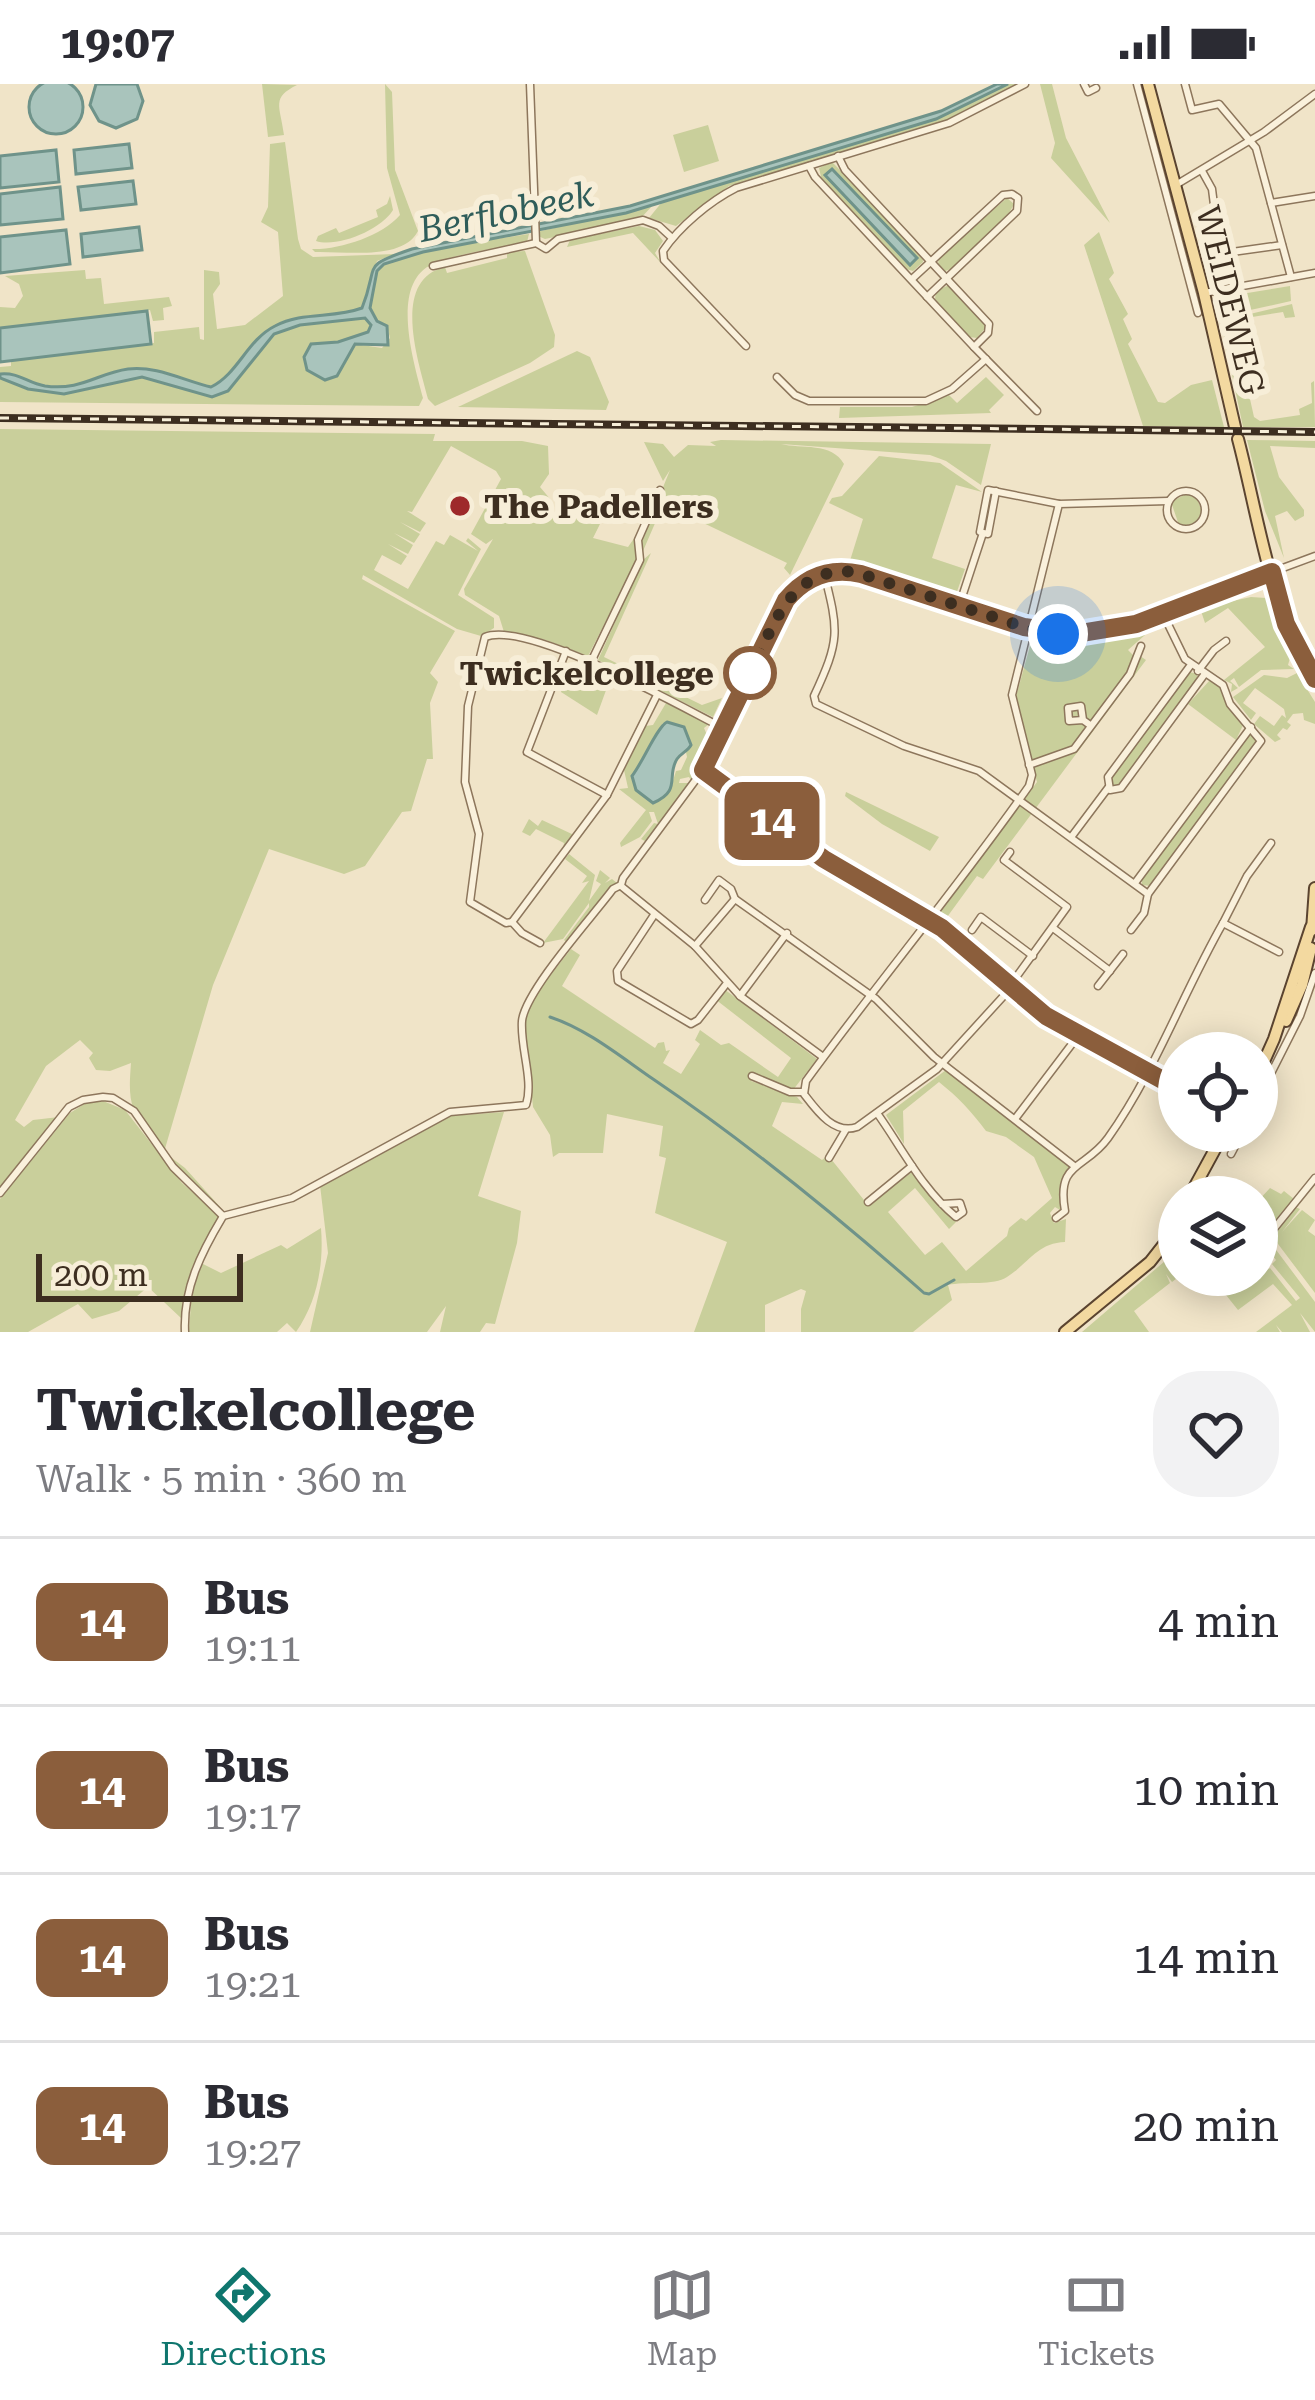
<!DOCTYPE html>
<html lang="en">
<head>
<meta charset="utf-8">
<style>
  :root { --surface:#fff; --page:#f2f2f3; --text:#2b2b33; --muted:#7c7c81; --line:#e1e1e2; --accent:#0f766e }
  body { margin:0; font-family:"Roboto Serif",serif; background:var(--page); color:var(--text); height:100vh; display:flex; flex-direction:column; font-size:45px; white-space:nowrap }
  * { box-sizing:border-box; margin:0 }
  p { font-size:39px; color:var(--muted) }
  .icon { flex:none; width:66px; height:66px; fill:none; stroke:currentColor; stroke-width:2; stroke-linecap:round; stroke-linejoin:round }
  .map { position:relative; height:1248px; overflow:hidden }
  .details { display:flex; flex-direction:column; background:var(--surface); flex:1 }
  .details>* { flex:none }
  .badge { padding:0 24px; border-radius:18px; font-size:42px; line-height:78px }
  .buttons { position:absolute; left:1158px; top:948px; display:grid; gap:24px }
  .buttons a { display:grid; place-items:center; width:120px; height:120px; border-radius:50%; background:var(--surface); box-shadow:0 6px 30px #0003; font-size:60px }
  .scale { position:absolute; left:36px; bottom:30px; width:207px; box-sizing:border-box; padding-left:12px; border:6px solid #3d2e20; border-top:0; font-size:33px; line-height:42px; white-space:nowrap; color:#3d2e20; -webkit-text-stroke:9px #f7eed8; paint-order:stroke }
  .you { position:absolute; width:60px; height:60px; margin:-30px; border:9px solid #fff; border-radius:50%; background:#1a73e8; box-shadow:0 0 0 18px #1a73e833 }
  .map>.badge { position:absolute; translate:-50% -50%; box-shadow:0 0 0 6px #fff }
  .round { display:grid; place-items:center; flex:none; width:126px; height:126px; border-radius:48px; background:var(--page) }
  .summary { display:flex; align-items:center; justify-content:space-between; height:204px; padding:0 36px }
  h1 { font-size:57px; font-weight:700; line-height:90px }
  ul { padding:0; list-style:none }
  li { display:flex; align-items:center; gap:36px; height:168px; padding:0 36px; border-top:3px solid var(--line) }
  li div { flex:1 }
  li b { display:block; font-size:45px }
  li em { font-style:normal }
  li .badge { min-width:132px; font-weight:700; text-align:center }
  .status { display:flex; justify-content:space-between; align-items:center; height:84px; padding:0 60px; background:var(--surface); direction:ltr }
  .status svg { height:33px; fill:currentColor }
  .tabs { display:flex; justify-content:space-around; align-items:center; height:168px; border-top:3px solid var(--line); background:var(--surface); font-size:33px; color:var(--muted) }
  .tabs a { display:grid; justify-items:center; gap:6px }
  .tabs .on { color:var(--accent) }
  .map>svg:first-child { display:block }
</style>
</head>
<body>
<div class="status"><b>19:07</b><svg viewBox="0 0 49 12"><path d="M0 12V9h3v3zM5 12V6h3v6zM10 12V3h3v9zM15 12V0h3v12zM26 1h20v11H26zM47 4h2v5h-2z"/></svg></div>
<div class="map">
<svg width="1315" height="1248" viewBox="0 0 1315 1248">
  <rect width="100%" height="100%" fill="#f0e4c8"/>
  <g fill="#c9cf9b" fill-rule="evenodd">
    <path d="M262,0L297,1C271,14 280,21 284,51L268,53Z"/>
    <path d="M385,0L392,8L395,86L418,147C403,177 345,167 315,168L312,165C339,166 382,152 400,131L387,84Z"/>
    <polygon points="1008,0 1018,0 946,37 729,102 676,142 649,134 662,118 936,35"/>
    <polygon points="1040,0 1052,0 1066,54 1110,139 1051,74 1055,59"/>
    <polygon points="708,41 719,77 684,88 673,51"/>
    <path d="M285,58L298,155L301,165L313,173L395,170L377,177L362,224C333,235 303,227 275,242C247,256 238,290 211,303C185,297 155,281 128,285C97,289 83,306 45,302C28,299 18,288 0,290V283L11,282V277L154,259V248L199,243L200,255L204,256V186L219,188L220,200L213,210L217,245L245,241L283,212L278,148L261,138L268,123L270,60Z"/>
    <polygon points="832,78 922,169 923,178 913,187 906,185 822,97 819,84"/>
    <path d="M390,112L393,126C381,146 337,164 316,157L318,152L336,144L339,149L378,133L376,126L387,120Z"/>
    <polygon points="1007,114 1014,120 1007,133 951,185 945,187 938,181 939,172"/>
    <polygon points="653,121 640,135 545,155 538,152 537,148"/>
    <polygon points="639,142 655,146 663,157 655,169 661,179 633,149 567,163 570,156"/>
    <polygon points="1099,148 1114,189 1109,195 1128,230 1123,235 1132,255 1128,260 1158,318 1165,319 1191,301 1212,296 1224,343 1143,342 1084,161"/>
    <path d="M529,150L527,158C497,165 461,168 433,180C388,199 415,282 423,314L419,322L0,318V294L36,307L64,310L142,293L213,313L238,296L274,250L300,241L365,234L371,241L368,248L338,258L319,259L344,282L355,260L382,264L390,254L387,242L377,237L370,224C371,213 372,195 378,186C390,169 504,154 529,150Z"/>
    <path d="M525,167L555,251L554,263L530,279L435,322L428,315C419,279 390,196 445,183L447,189L507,174V168Z"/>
    <polygon points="85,186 86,195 101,194 104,220 169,213 172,222 163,224 164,236 153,237 150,226 0,244 0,223 15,224 23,212 19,200 5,192"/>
    <polygon points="949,201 987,242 977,254 969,253 935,215 936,207"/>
    <polygon points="1290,202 1291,217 1232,230 1229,212"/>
    <polygon points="1226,212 1227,237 1241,276 1251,278 1254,296 1248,306 1254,333 1260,337 1300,331 1299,325 1312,319 1311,299 1314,297 1315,343 1243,343 1216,214"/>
    <polygon points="1292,220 1295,233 1285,234 1283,228 1246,234 1252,275 1248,277 1233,234"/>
    <polygon points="577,267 590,273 609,318 606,326 458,323"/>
    <polygon points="986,293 1004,311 989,326 991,329 839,334 840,323 912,323 949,311 957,319"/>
    <path d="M0,345L435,350L433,357H522L548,362L549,390L540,403L551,416L546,424L560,432L565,426L600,440L593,454L628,463L642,443L635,459L638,475L588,572L546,556L504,548L499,532L465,511L464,505L493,455L486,460L471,450L501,395L496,387L451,362L412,428L407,427L426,439L420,448L400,438L420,450L414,459L394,449L413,461L408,470L388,460L407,472L401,481L382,471L374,486L408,505L436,457L444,461L450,451L478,467L466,457L468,454L481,465L458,511L494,534V544L481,552L457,545L363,491L362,495L455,547L430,589L438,598L430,619L433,675H427L411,727L402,728L365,782L344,790L269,765L213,901L164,1068L185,1084L222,1125C191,1105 150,1059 134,1026C128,1012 130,994 131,979L110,987L96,986L89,974L93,969L80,956L46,982L15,1036L24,1043L33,1036L59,1033L0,1105Z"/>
    <path d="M721,356L991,360L981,401L946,377L930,371L781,360C801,365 832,358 844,380L790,491L784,484L787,479L670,423L661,439L656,437L643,467L640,460L670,386L663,397L644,358L663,360L674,373L688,361L716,362L710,358Z"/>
    <polygon points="1247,356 1315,357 1315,364 1270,362 1279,393 1304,426 1304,432 1295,437 1287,427 1275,432 1284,474 1265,427"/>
    <polygon points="879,372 940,379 982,408 956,401 932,474 965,485 954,516 848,483 863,435 829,419 832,414 842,412"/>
    <polygon points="1186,410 1197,414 1202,428 1197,438 1180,444 1171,418"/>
    <polygon points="651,469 604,573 702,621 722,614 713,633 598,576 643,476"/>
    <polygon points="1251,513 1266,514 1290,574 1288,581 1294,585 1261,586 1239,603 1234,594 1230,597 1238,604 1231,608 1232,600 1224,596 1265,563 1228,524 1205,539 1200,524"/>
    <polygon points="1142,542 1145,551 1128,566 1137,575 1140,572 1146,576 983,795 977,792 942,840 940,829 1037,698 1015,616 1032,555 1039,551 1107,551 1108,556"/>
    <polygon points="749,563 757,567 728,627 723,635 714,636"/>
    <polygon points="568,579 584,586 589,584 609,598 597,631 561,608"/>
    <polygon points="1190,588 1197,590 1197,597 1120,702 1114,704 1111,694"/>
    <polygon points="1297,589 1315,618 1315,640 1304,636 1303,629 1293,630 1287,638 1291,641 1287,646 1283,644 1277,651 1281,655 1275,658 1254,640 1260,632 1274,642 1282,631 1286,634 1284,625 1255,604 1243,619 1256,629 1251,636 1233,613 1264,591 1287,594"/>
    <polygon points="1210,596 1218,601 1244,639 1236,656 1188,620"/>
    <path d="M666,619L709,640L704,644L707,651L712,641L715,652L706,672L701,667L698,672L705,673L692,698L689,693L680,695L679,699H691L645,757L641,755L654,739L658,740L654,728H649L652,737L640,753L621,763L620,759L646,726L619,705L628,704L624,686L645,642L653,641ZM670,638L681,642L687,673L681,686L676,687L671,703L656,718L645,678L663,639Z"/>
    <polygon points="1250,651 1255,652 1257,660 1151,802 1142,801 1142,794"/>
    <polygon points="846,708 939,753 930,767 882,740 845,712"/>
    <polygon points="529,735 538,742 542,736 574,751 563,765 564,759 536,745 530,752 522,748"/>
    <polygon points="569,770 595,791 589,817 601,800 596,797 600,786 610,794 605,799 612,795 617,799 569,860 564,856 589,823 589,819 563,855 543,859 589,797 582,799 587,792 565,775"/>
    <path d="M571,865L580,871L562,902L655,964L658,959L664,958L666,967L670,966L663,979L681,990L700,960L695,956L700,946L721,961L729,959L778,993L791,974L715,915L724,905L817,975L793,1006L750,990L751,997L797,1013L803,1020L782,1018L772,1042L822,1076L827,1072L831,1075L868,1121L912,1088L956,1138L949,1145L915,1104L888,1128L925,1171L942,1158L966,1187L1007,1152L1009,1144L1021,1134L1026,1137L1052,1114L1034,1073L1006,1053L986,1047C971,1027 959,1014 939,998L903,1027L904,1060L886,1031L946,986L1070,1083L1063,1122L1060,1126L1055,1123L1050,1129L1054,1139L1066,1135L1065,1158C1037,1159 1029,1179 1007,1193C994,1202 965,1197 948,1201L952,1216L913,1248H801V1225L806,1207L801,1205L765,1221V1248H694L727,1158L655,1129L666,1074L659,1072L663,1042L607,1030L603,1069H559L553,1073L550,1051L533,1023L524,937L530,917Z"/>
    <polygon points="103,1017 125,1026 182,1099 221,1133 192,1183 181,1234 148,1203 119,1227 92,1235 78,1220 28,1248 0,1248 0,1115 70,1029 86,1019"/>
    <polygon points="504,1028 478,1112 521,1127 517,1159 495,1240 486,1239 480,1248 440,1248 446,1222 427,1248 310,1248 328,1169 320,1101 449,1032"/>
    <polygon points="1270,1104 1281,1110 1284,1107 1294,1115 1274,1145 1260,1128 1267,1142 1257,1153 1257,1118"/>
    <polygon points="1295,1123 1300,1125 1282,1148 1302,1126 1315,1136 1308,1147 1315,1152 1315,1209 1272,1152"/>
    <path d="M321,1144C324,1181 317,1218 296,1248L287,1239L277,1248H189L191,1219L199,1178L221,1189L281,1161L287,1165Z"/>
    <polygon points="1268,1155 1315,1218 1315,1248 1300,1229 1310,1248 1282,1248 1276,1241 1280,1248 1256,1248 1292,1221 1273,1200 1238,1226 1210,1191 1245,1191 1250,1197 1270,1184 1296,1217 1300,1214 1272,1180 1276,1176 1263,1159"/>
    <polygon points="1179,1156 1181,1191 1172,1198 1166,1190 1170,1199 1134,1227 1149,1248 1082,1248 1165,1177"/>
  </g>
  <g fill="#a9c4bc" stroke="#6f938a" stroke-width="3">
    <circle cx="56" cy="23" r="27"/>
    <polygon points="96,0 137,0 143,17 137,35 116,44 99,37 90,21"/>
    <path d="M997,0H1008L936,35L626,129L423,168L384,180L377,187L370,224L377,237L387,242L388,261L355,260L337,292L325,296L307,286L304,273L311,260L338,258L368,248L371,241L365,234L300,241L274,250L228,307L212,313L142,293L64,310L28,305L0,294V290C19,288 27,299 45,302C81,307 98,289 128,285C155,281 185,297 211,303C238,290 247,256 275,242C303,227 333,235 362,224C380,179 359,183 412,165L630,122L941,27Z"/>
    <polygon points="129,60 132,84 76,90 74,66"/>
    <polygon points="56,66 59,98 0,104 0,72"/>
    <polygon points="832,85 917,174 910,181 825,91"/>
    <polygon points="133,97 136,120 81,126 78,103"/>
    <polygon points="60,103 63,135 0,141 0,110"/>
    <polygon points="139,143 142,166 83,173 81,150"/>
    <polygon points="66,146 70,180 0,189 0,153"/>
    <polygon points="147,227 151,260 0,278 0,244"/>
    <path d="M667,638L684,643L691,661C688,667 681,669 677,675C666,692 682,707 653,719L636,706L632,692C643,678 657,643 667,638Z"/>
  </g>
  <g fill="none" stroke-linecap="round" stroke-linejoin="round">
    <path stroke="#6f938a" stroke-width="3" d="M550,933C587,945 621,973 653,995C749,1060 837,1132 924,1209L929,1210L954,1196"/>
    <defs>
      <g id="minor">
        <polyline points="530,0 536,158"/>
        <polyline points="1084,0 1088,8 1096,4"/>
        <polyline points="1137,0 1198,229"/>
        <polyline points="1185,0 1192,26 1219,20 1256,64 1291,193"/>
        <polyline points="809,82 815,93 974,263 988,249 989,240 845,86 838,72"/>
        <polyline points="1202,87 1212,105 1216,137 1222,137 1225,169 1282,161"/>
        <polyline points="1174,102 1264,48 1315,10"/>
        <polyline points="1271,119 1315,112"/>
        <polyline points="433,182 536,159 546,165 558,155 643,136 659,142 671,153"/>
        <polyline points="912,195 1003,111 1012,110 1018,114 1017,127 927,213"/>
        <polyline points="1204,209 1315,189"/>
        <path d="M746,262L664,176L663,167C679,143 710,117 736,104L949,39L1025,0"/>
        <polyline points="974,263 1037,327"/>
        <polyline points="777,293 795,311 809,317 926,317 952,305 986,275"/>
        <circle cx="1186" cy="426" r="19"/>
        <polyline points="983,449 988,450 996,407"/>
        <polyline points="1272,488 1315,472"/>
        <path d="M824,489C839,548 840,556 814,612L816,620L904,662L979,687L1148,810"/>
        <polyline points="959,522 983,449 980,448 988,406 1059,420"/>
        <polyline points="566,567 527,668 607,711"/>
        <polyline points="590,580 640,476 638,456 660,406"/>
        <polyline points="1190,582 1108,693 1110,706 1121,704 1204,591"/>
        <polyline points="1198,587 1214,566 1226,557"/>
        <polyline points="1083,636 1081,622 1068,624 1069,637 1083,636 1090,641"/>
        <polyline points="1029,681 1074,665 1130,590 1141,562"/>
        <polyline points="1072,752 1108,704"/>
        <polyline points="1271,759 1247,792 1223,839 1279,868"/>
        <polyline points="1135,799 1251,643"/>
        <polyline points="621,802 695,862 740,912 823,973"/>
        <polyline points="705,816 719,796 731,805 735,815 876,915 934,973 1073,1081"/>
        <polyline points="654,831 617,887 618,897 691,940 698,936 727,899"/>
        <polyline points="512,838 607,711 657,611"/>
        <polyline points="1053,844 1110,887"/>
        <polyline points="972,846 981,833 1033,872"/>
        <polyline points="1131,846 1144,829 1148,810 1261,657 1230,620 1223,601 1185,575 1163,530"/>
        <path d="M540,859L522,849L512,838L506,839L470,818L479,750L465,698L468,622L485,553C527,536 678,621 723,644"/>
        <polyline points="695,862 735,815"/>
        <polyline points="1098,902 1123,870"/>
        <polyline points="1009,903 1067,823 1004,776 1010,768"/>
        <path d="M1010,905L937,985L857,1043C834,1051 817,1027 804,1010L806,997C879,897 958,803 1029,702L1032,691L1012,611L1059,420L1168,417"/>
        <polyline points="740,912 787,849"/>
        <polyline points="752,992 790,1008 804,1008"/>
        <polyline points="1257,1017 1300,932 1315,889"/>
        <path d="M877,1029C902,1064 922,1105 956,1133L963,1128L960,1119L942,1120"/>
        <polyline points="1015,1035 1078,952"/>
        <polyline points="1231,1070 1243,1047"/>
        <polyline points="829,1074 845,1047"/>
        <path d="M0,1109L69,1023L83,1016L103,1013L113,1014L134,1027L173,1083L223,1132L292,1114L450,1028L526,1021C534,996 520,964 522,937C525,907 593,832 613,805L621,801L623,794L703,686L824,775L942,844L1046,931L1179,1005"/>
        <polyline points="868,1118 912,1082"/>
        <path d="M1056,1134L1065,1127C1056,1077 1085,1086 1108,1054C1155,988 1183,909 1223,839"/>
        <polyline points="1268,1152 1315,1094"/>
        <path d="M185,1248C183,1205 201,1169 222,1134"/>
      </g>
      <polyline id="tertiary" points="703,686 786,516 817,492 849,487 1025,543 1058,549 1088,550 1136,540 1271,488"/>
      <g id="primary">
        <polyline points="1148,0 1204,209 1235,343"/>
        <path d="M1238,355C1258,430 1271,532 1315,595"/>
        <polyline points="1312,846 1315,804"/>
        <polyline points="1286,937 1302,901 1311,864"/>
        <polyline points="1257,993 1274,955 1311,843"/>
        <polyline points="1189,1113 1225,1047"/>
        <polyline points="1065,1248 1150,1178 1179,1141"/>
      </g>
    </defs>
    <use href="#minor" stroke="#8d765c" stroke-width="9"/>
    <use href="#tertiary" stroke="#8d765c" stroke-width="10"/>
    <use href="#primary" stroke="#5b4430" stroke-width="14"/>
    <use href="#minor" stroke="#faf1dc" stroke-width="6"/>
    <use href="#tertiary" stroke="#faf1dc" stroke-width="8"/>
    <use href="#primary" stroke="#f3d9a0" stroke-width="10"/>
    <defs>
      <polyline id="rail" points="0,334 1315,348"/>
    </defs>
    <use href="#rail" stroke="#3d2e20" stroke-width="8"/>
    <use href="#rail" stroke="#f7eed8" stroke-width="3" stroke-dasharray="9" stroke-linecap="butt"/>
  </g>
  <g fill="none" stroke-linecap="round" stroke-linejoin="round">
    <defs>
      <path id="line" d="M1179,1005L1046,932L942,844L824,775L703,686L786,516C806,492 831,483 861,490L1024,543L1075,550L1136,540L1272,488L1286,540L1315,595"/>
    </defs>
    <use href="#line" stroke="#fff" stroke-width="27"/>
    <use href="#line" stroke="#8b5e3c" stroke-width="18"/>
    <path stroke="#3d2e20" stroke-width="12" stroke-dasharray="0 21.6" d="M750,589C774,542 790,481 855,488L1024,543L1058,550"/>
  </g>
  <circle fill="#9e2a2b" stroke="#f7eed8" stroke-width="4.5" cx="460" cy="422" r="12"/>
  <circle fill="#fff" stroke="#8b5e3c" stroke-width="6" cx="750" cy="589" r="24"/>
  <g text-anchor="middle" stroke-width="12" stroke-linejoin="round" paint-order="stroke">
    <g font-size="33" fill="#3d2e20" stroke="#f7eed8">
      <text transform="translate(1231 216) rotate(76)" y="12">WEIDEWEG</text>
    </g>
    <g font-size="33" font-weight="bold" fill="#3d2e20" stroke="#f7eed8" text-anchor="start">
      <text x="484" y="434">The Padellers</text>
    </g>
    <g font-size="33" font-weight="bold" fill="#3d2e20" stroke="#f7eed8" text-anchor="end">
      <text x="714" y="601">Twickelcollege</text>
    </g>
    <g font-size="36" font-style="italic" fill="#2f5d5a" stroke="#f7eed8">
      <text transform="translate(506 127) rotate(-12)" y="13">Berflobeek</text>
    </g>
  </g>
</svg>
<div class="buttons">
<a><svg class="icon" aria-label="locate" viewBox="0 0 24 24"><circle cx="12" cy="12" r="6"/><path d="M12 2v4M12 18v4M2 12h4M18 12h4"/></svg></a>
<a><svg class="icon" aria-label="layers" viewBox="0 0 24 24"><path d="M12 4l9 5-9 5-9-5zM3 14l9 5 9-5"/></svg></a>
</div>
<div class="scale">200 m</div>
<div class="you" style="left:1058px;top:550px"></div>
<b class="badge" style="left:772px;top:737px;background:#8b5e3c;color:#fff">14</b>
</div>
<section class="details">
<div class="summary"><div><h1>Twickelcollege</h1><p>Walk · 5 min · 360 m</p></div><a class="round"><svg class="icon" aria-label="heart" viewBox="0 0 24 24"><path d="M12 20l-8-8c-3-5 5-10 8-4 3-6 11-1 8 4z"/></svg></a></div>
<ul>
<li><span class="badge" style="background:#8b5e3c;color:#fff">14</span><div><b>Bus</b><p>19:11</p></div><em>4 min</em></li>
<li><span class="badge" style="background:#8b5e3c;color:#fff">14</span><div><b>Bus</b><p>19:17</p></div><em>10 min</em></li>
<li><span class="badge" style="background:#8b5e3c;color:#fff">14</span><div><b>Bus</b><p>19:21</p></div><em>14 min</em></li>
<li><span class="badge" style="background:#8b5e3c;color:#fff">14</span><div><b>Bus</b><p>19:27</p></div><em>20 min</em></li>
</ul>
</section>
<nav class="tabs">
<a class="on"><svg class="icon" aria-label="directions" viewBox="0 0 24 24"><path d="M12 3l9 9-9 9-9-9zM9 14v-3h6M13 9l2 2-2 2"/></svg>Directions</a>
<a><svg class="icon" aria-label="map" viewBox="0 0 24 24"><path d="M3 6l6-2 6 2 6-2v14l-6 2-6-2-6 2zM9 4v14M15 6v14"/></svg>Map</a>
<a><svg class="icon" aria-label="tickets" viewBox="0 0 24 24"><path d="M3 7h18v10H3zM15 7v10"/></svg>Tickets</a>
</nav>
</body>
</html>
